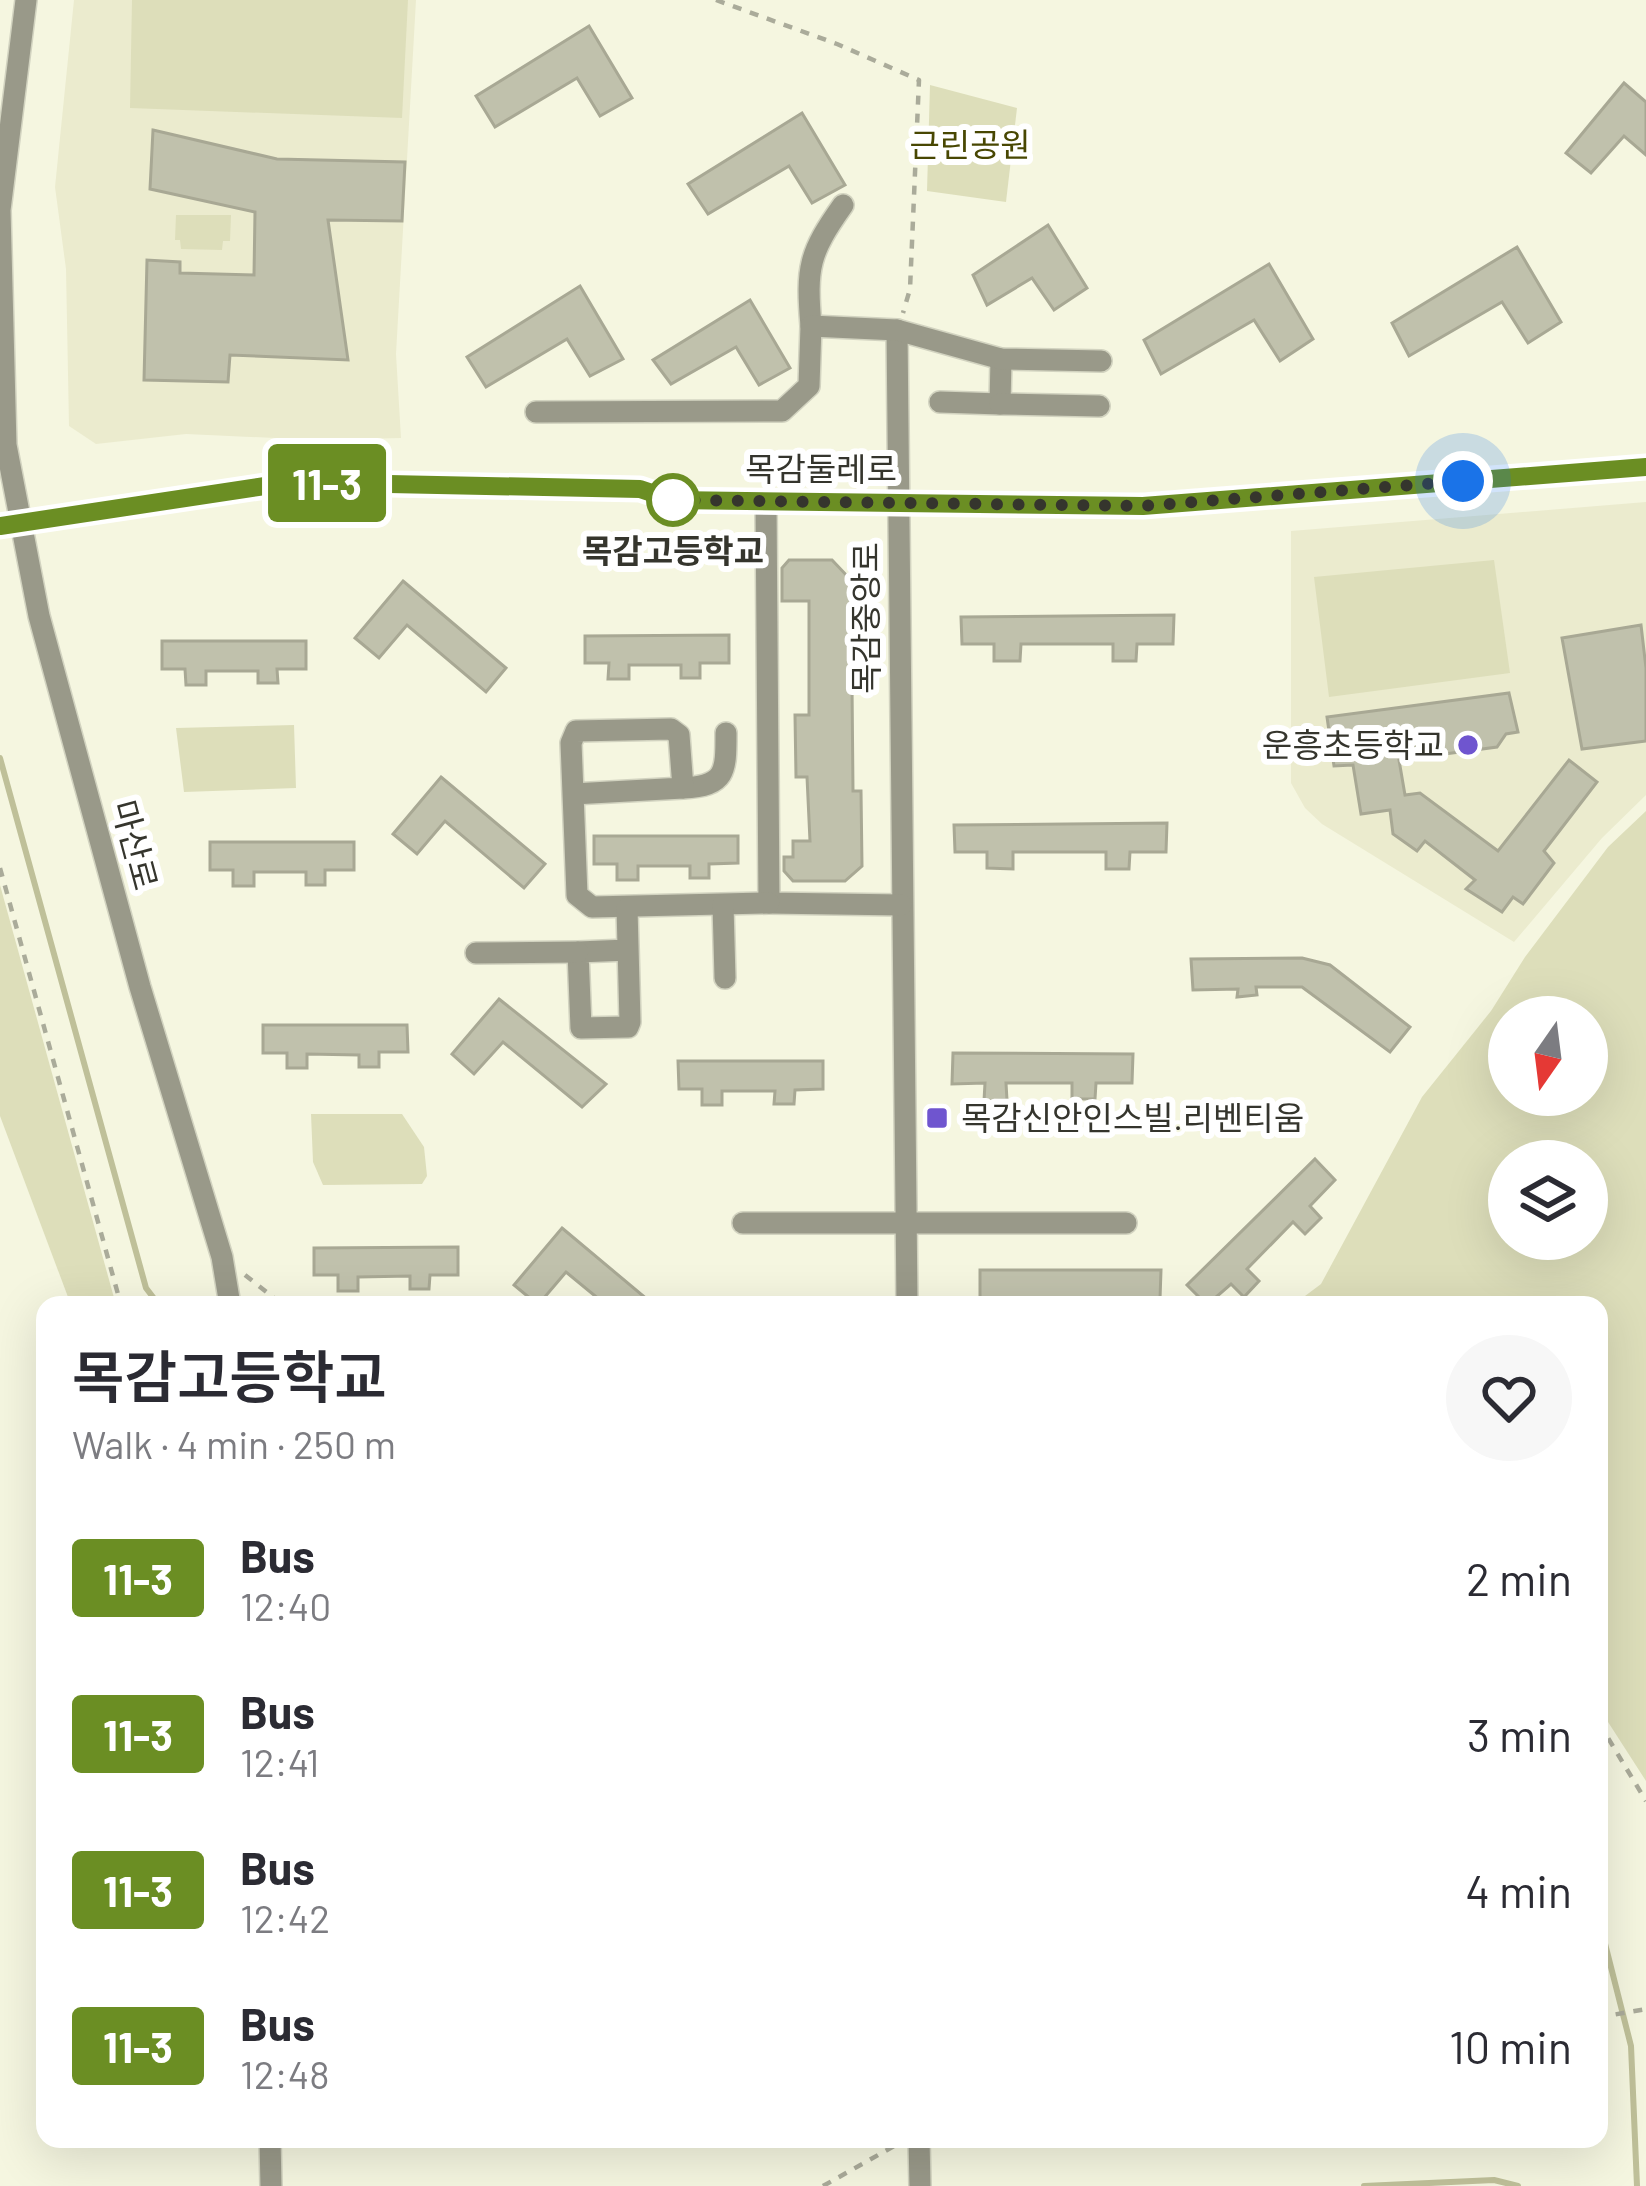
<!DOCTYPE html>
<html lang="en">
<head>
<meta charset="utf-8">
<style>
  :root { --surface:#fff; --page:#f7f7f7; --text:#2b2b33; --muted:#7c7c81 }
  body { margin:0; font-family:Barlow,"Noto Sans KR",sans-serif; background:var(--page); color:var(--text); height:100vh; display:flex; flex-direction:column; font-size:45px; white-space:nowrap }
  * { box-sizing:border-box; margin:0 }
  p { font-size:39px; color:var(--muted) }
  .icon { flex:none; width:66px; height:66px; fill:none; stroke:currentColor; stroke-width:2; stroke-linecap:round; stroke-linejoin:round }
  .map { position:relative; flex:1; overflow:hidden }
  .drawer { position:absolute; left:36px; top:1296px; width:1572px; height:852px; display:flex; flex-direction:column; background:var(--surface); border-radius:24px; box-shadow:0 12px 48px #0002 }
  .drawer>* { flex:none }
  .badge { padding:0 24px; border-radius:9px; font-size:42px; line-height:78px }
  .needle { width:78px; rotate:194deg }
  .tools { position:absolute; left:1488px; top:996px; display:grid; gap:24px }
  .tools a { display:grid; place-items:center; width:120px; height:120px; border-radius:50%; background:var(--surface); box-shadow:0 12px 48px #0002; font-size:60px }
  .you { position:absolute; width:60px; height:60px; margin:-30px; border:9px solid #fff; border-radius:50%; background:#1a73e8; box-shadow:0 0 0 18px #1a73e833 }
  .map>.badge { position:absolute; translate:-50% -50%; box-shadow:0 0 0 6px #fff }
  .round { display:grid; place-items:center; flex:none; width:126px; height:126px; border-radius:63px; background:var(--page) }
  .headline { display:flex; align-items:center; justify-content:space-between; height:204px; padding:0 36px }
  h1 { font-size:57px; font-weight:600; line-height:90px }
  ul { padding:0; list-style:none }
  li { display:flex; align-items:center; gap:36px; height:156px; padding:0 36px }
  li div { flex:1 }
  li b { display:block; font-size:45px }
  li em { font-style:normal }
  li .badge { min-width:132px; font-weight:700; text-align:center }
  .map>svg:first-child { display:block }
</style>
</head>
<body>
<div class="map">
<svg width="1646" height="2186" viewBox="0 0 1646 2186">
  <rect width="100%" height="100%" fill="#f5f6e0"/>
  <g fill="#ebebce">
    <polygon points="74,0 416,0 396,354 401,438 318,440 186,434 96,444 69,426 66,269 55,187"/>
    <polygon points="1646,502 1646,795 1602,838 1514,942 1322,824 1305,808 1291,783 1291,531"/>
  </g>
  <g fill="#dddeba" fill-rule="evenodd">
    <polygon points="132,0 408,0 402,118 130,108"/>
    <polygon points="930,85 1017,108 1006,202 927,191"/>
    <polygon points="176,215 231,215 230,241 223,241 222,250 181,249 180,240 175,240"/>
    <polygon points="1494,560 1510,673 1329,697 1314,577"/>
    <polygon points="294,725 296,788 184,792 176,728"/>
    <path d="M1646,811V1781L1599,1708V1305H1293L1321,1284L1422,1097L1491,1011L1525,957L1608,847ZM1509,1017H1587V1095H1509ZM1509,1161H1587V1239H1509Z"/>
    <polygon points="0,885 116,1305 71,1305 0,1116"/>
    <polygon points="311,1114 402,1114 424,1147 427,1176 422,1184 323,1185 313,1162"/>
  </g>
  <g fill="none" stroke-linecap="round" stroke-linejoin="round">
    <g stroke="#bfc099" stroke-width="6">
      <polyline points="0,758 146,1288 159,1305"/>
      <polyline points="1599,1920 1631,2046 1637,2186"/>
      <polyline points="1364,2186 1494,2180 1518,2186"/>
    </g>
  </g>
  <g fill="#c0c1ac" stroke="#a8a894" stroke-width="3">
    <polygon points="589,26 632,98 600,116 577,78 495,127 476,96"/>
    <polygon points="1624,83 1646,102 1646,155 1624,136 1591,173 1566,153"/>
    <polygon points="802,113 845,185 812,203 789,166 708,214 688,184"/>
    <polygon points="153,130 277,159 405,162 402,221 328,220 348,360 230,355 228,382 144,380 147,260 180,262 180,273 254,275 255,212 150,189"/>
    <polygon points="1048,225 1087,288 1054,310 1032,278 987,305 973,275"/>
    <polygon points="1517,247 1561,322 1528,343 1502,302 1409,356 1392,323"/>
    <polygon points="1269,264 1313,339 1280,361 1254,320 1161,374 1144,340"/>
    <polygon points="580,286 623,359 590,376 567,339 486,387 467,357"/>
    <polygon points="750,300 790,368 759,385 736,347 671,384 653,360"/>
    <polygon points="789,560 832,560 851,580 853,791 861,791 862,866 845,881 793,881 784,871 784,857 793,857 793,841 810,841 807,777 796,777 795,715 809,715 809,601 782,601 782,568"/>
    <polygon points="403,581 506,668 486,692 407,625 379,658 355,638"/>
    <polygon points="1174,615 1173,644 1137,644 1136,661 1113,661 1113,644 1021,644 1020,661 994,661 994,644 962,644 961,617"/>
    <polygon points="1641,625 1646,668 1646,741 1582,749 1562,638"/>
    <polygon points="729,635 729,663 700,663 700,678 681,678 681,665 629,665 629,679 608,679 609,663 585,663 585,636"/>
    <polygon points="162,641 306,641 306,669 277,669 278,683 258,683 258,671 206,671 206,685 186,685 185,669 162,669"/>
    <polygon points="1509,693 1518,732 1506,734 1497,747 1399,760 1405,795 1420,793 1498,851 1569,760 1597,782 1544,851 1554,863 1523,904 1513,897 1502,912 1466,889 1475,880 1425,841 1417,851 1393,834 1390,810 1361,814 1353,765 1334,766 1327,717"/>
    <polygon points="441,777 545,864 524,888 445,821 417,854 393,834"/>
    <polygon points="1167,823 1166,852 1130,852 1129,869 1106,869 1106,852 1013,852 1013,869 987,868 987,852 955,852 954,825"/>
    <polygon points="594,836 738,836 738,863 709,864 709,878 690,878 690,866 638,866 638,880 617,880 617,864 594,864"/>
    <polygon points="210,842 354,842 354,870 325,870 325,885 306,885 306,872 254,872 254,886 233,886 233,870 210,870"/>
    <polygon points="1302,958 1330,965 1410,1027 1390,1052 1302,987 1256,987 1257,995 1237,997 1238,989 1193,990 1191,959"/>
    <polygon points="499,999 606,1084 582,1107 503,1042 474,1074 452,1054"/>
    <polygon points="263,1025 407,1025 408,1052 379,1052 379,1067 359,1067 359,1055 307,1054 307,1068 287,1068 287,1053 263,1053"/>
    <polygon points="953,1053 1133,1054 1132,1083 1096,1083 1095,1099 1072,1099 1072,1083 1006,1083 1007,1100 984,1101 985,1083 952,1084"/>
    <polygon points="678,1061 823,1061 823,1089 795,1090 794,1104 774,1104 775,1091 722,1091 722,1105 702,1105 702,1089 679,1089"/>
    <polygon points="1315,1159 1335,1180 1310,1206 1321,1218 1305,1234 1293,1222 1247,1269 1259,1281 1244,1297 1231,1284 1207,1305 1187,1285"/>
    <polygon points="562,1228 654,1305 606,1305 566,1272 538,1305 514,1285"/>
    <polygon points="458,1247 458,1275 430,1275 429,1289 410,1289 410,1276 358,1277 358,1291 338,1291 338,1275 314,1275 314,1248"/>
    <polygon points="980,1270 1161,1270 1160,1299 1123,1300 1123,1305 1100,1305 1100,1299 1034,1300 1034,1305 1012,1305 1012,1300 980,1300"/>
  </g>
  <g fill="none" stroke-linecap="round" stroke-linejoin="round">
    <defs>
      <g id="minor">
        <polyline points="26,0 0,210 6,445 39,616 140,987 222,1257 230,1305"/>
        <path d="M811,326C806,267 809,253 843,205"/>
        <polyline points="897,330 907,1305"/>
        <polyline points="940,402 1000,404 1001,359"/>
        <polyline points="1000,404 1099,406"/>
        <polyline points="536,412 782,411 809,386 811,326 897,330 1001,359 1101,361"/>
        <polyline points="766,503 769,903 901,905"/>
        <polyline points="0,526 292,482 640,489 673,500 1143,505 1646,467"/>
        <path d="M683,788C726,786 726,772 726,733"/>
        <polyline points="573,794 683,788 679,735 671,729 576,731 571,743 577,895 592,907 769,903"/>
        <polyline points="723,905 725,978"/>
        <polyline points="627,908 630,1022 628,1027 581,1028 578,952 628,950"/>
        <polyline points="476,953 578,952"/>
        <polyline points="743,1223 1126,1223"/>
        <polyline points="270,2139 271,2186"/>
        <polyline points="919,2139 920,2186"/>
      </g>
    </defs>
    <use href="#minor" stroke="#d2d3c0" stroke-width="24"/>
    <g stroke="#aaab9a" stroke-width="4.5" stroke-dasharray="9 9" stroke-linecap="butt">
      <polyline points="716,0 837,44 919,80 910,289 903,313"/>
      <polyline points="0,868 121,1305"/>
      <polyline points="245,1275 283,1305"/>
      <polyline points="1599,1723 1646,1801"/>
      <polyline points="1599,2009 1612,2015 1646,2009"/>
      <polyline points="823,2186 896,2145"/>
    </g>
    <use href="#minor" stroke="#999989" stroke-width="21"/>
  </g>
  <g fill="none" stroke-linecap="round" stroke-linejoin="round">
    <defs>
      <polyline id="line" points="0,526 292,482 640,489 673,500 1143,506 1646,467"/>
    </defs>
    <use href="#line" stroke="#fff" stroke-width="27"/>
    <use href="#line" stroke="#6b8e23" stroke-width="18"/>
    <polyline stroke="#35352d" stroke-width="12" stroke-dasharray="0 21.6" points="673,500 1143,506 1463,481"/>
  </g>
  <circle fill="#fff" stroke="#6b8e23" stroke-width="6" cx="673" cy="500" r="24"/>
  <g fill="#6f55cf" stroke="#fff" stroke-width="4.5">
    <circle cx="1468" cy="745" r="12"/>
    <rect x="925" y="1106" width="24" height="24" rx="6"/>
  </g>
  <g text-anchor="middle" stroke-width="12" stroke-linejoin="round" paint-order="stroke">
    <g font-size="33" fill="#484702" stroke="#fff">
      <text x="970" y="157">근린공원</text>
    </g>
    <g font-size="33" fill="#35352d" stroke="#fff">
      <text x="821" y="481">목감둘레로</text>
      <text transform="translate(866 618) rotate(-90)" y="12">목감중앙로</text>
      <text transform="translate(135 845) rotate(75)" y="12">마산로</text>
    </g>
    <g font-size="33" font-weight="bold" fill="#35352d" stroke="#fff">
      <text x="673" y="563">목감고등학교</text>
    </g>
    <g font-size="33" fill="#35352d" stroke="#fff" text-anchor="end">
      <text x="1444" y="757">운흥초등학교</text>
      <text x="961" y="1130" text-anchor="start">목감신안인스빌.리벤티움</text>
    </g>
  </g>
</svg>
<div class="tools">
<a><svg class="needle" viewBox="-14 -14 28 28"><path d="M0-13l5 13h-10z" fill="#e53935"/><path d="M0 13l5-13h-10z" fill="#7c7c81"/></svg></a>
<a><svg class="icon" aria-label="layers" viewBox="0 0 24 24"><path d="M12 4l9 5-9 5-9-5zM3 14l9 5 9-5"/></svg></a>
</div>
<div class="you" style="left:1463px;top:481px"></div>
<b class="badge" style="left:327px;top:483px;background:#6b8e23;color:#fff">11-3</b>
<section class="drawer">
<div class="headline"><div><h1>목감고등학교</h1><p>Walk · 4 min · 250 m</p></div><a class="round"><svg class="icon" aria-label="heart" viewBox="0 0 24 24"><path d="M12 20l-8-8c-3-5 5-10 8-4 3-6 11-1 8 4z"/></svg></a></div>
<ul>
<li><span class="badge" style="background:#6b8e23;color:#fff">11-3</span><div><b>Bus</b><p>12:40</p></div><em>2 min</em></li>
<li><span class="badge" style="background:#6b8e23;color:#fff">11-3</span><div><b>Bus</b><p>12:41</p></div><em>3 min</em></li>
<li><span class="badge" style="background:#6b8e23;color:#fff">11-3</span><div><b>Bus</b><p>12:42</p></div><em>4 min</em></li>
<li><span class="badge" style="background:#6b8e23;color:#fff">11-3</span><div><b>Bus</b><p>12:48</p></div><em>10 min</em></li>
</ul>
</section>
</div>
</body>
</html>
